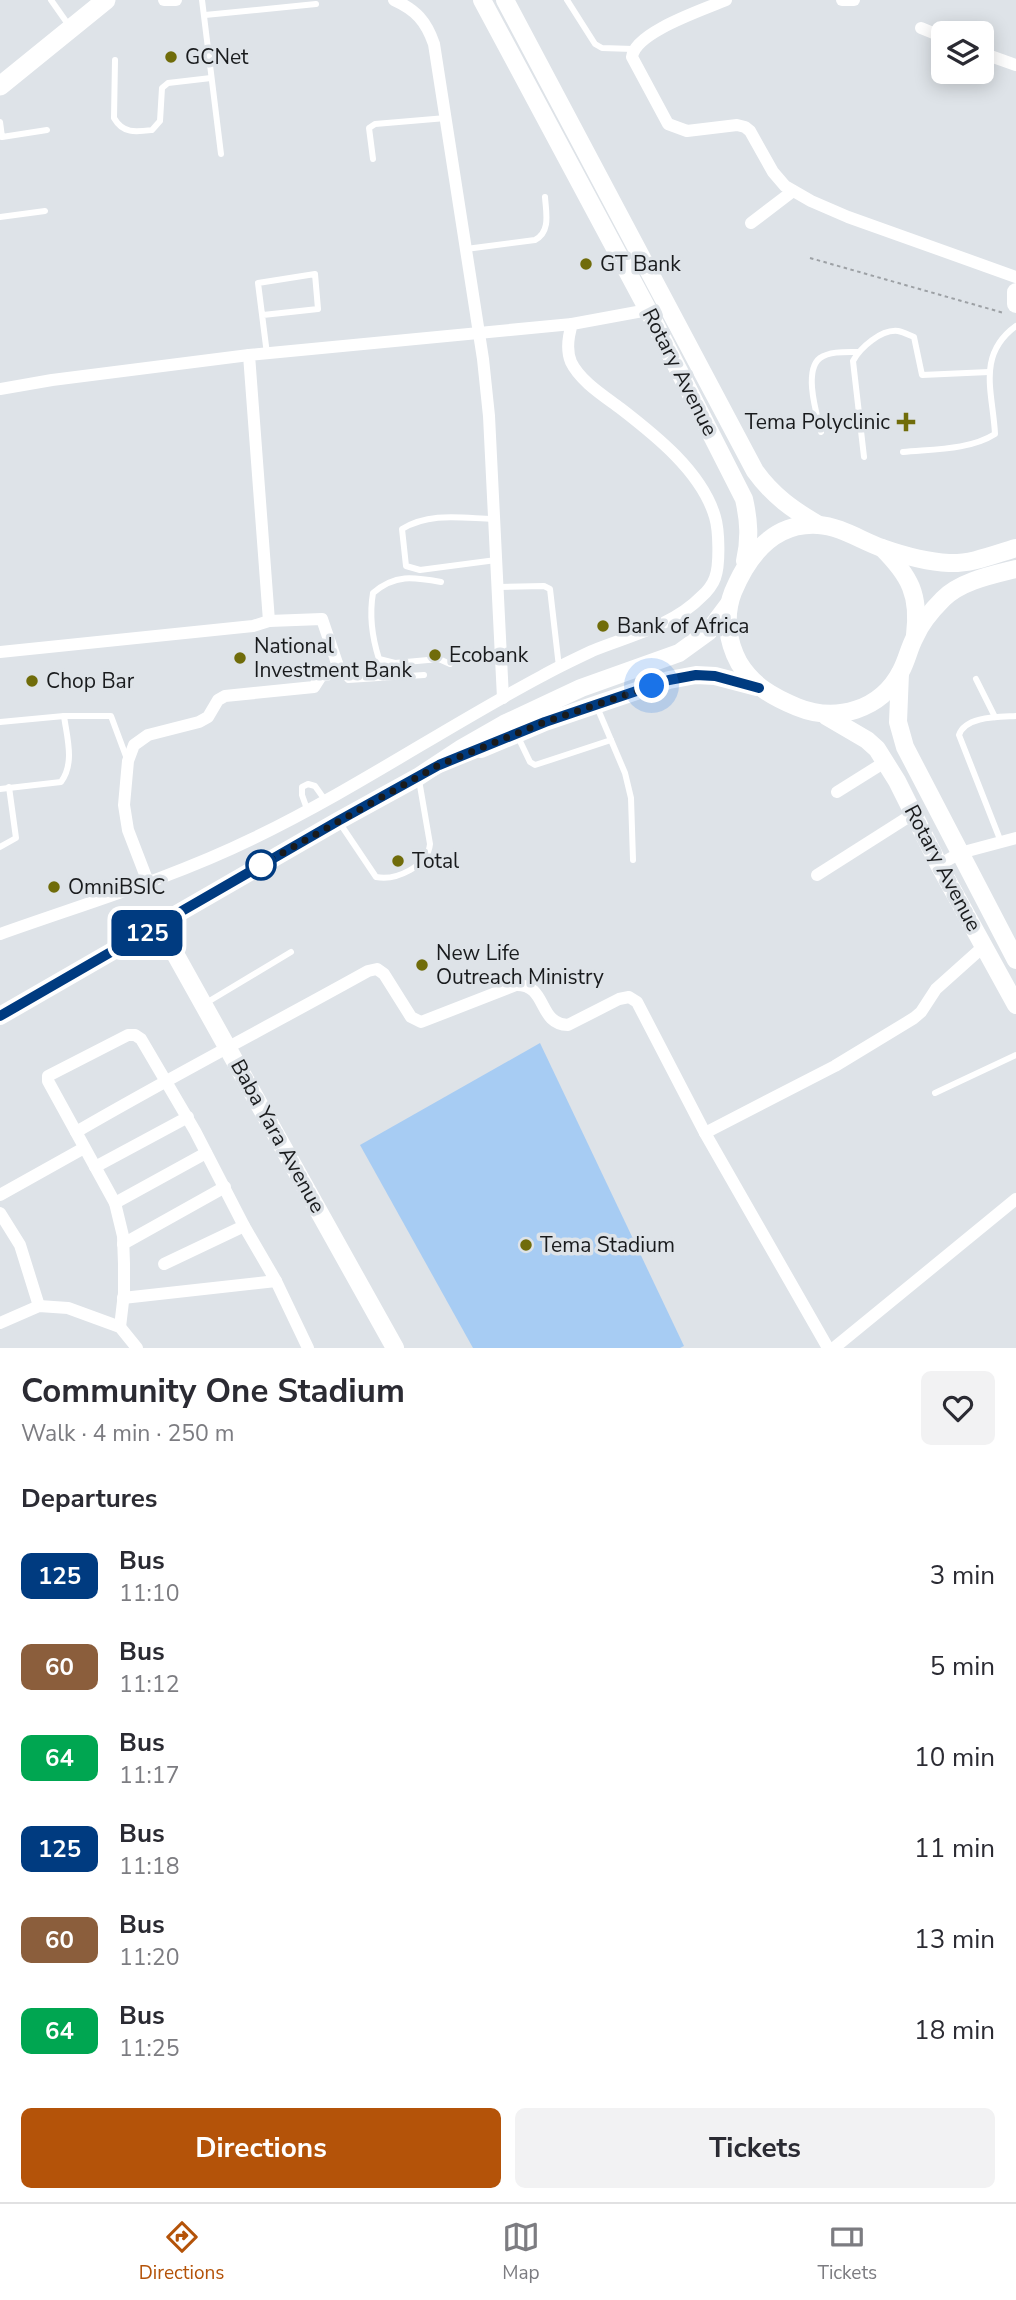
<!DOCTYPE html>
<html lang="en">
<head>
<meta charset="utf-8">
<style>
  :root { --surface:#fff; --page:#f2f2f3; --text:#2b2b33; --muted:#7c7c81; --line:#e1e1e2; --accent:#b45309 }
  body { margin:0; font-family:"Nunito Sans",sans-serif; background:var(--page); color:var(--text); height:100vh; display:flex; flex-direction:column; font-size:26px; white-space:nowrap }
  * { box-sizing:border-box; margin:0 }
  p { font-size:23px; color:var(--muted) }
  .icon { flex:none; width:38px; height:38px; fill:none; stroke:currentColor; stroke-width:2; stroke-linecap:round; stroke-linejoin:round }
  .map { position:relative; height:1348px; overflow:hidden }
  .sheet { display:flex; flex-direction:column; background:var(--surface); flex:1 }
  .sheet>* { flex:none }
  .badge { padding:0 14px; border-radius:10px; font-size:24px; line-height:46px }
  .buttons { position:absolute; left:931px; top:21px; display:grid; gap:14px }
  .buttons a { display:grid; place-items:center; width:63px; height:63px; border-radius:10px; background:var(--surface); box-shadow:0 4px 18px #0003; font-size:35px }
  .you { position:absolute; width:35px; height:35px; margin:-18px; border:5px solid #fff; border-radius:50%; background:#1a73e8; box-shadow:0 0 0 10px #1a73e833 }
  .map>.badge { position:absolute; translate:-50% -50%; box-shadow:0 0 0 4px #fff }
  h2 { padding:0 21px; font-size:26px; line-height:63px }
  .round { display:grid; place-items:center; flex:none; width:74px; height:74px; border-radius:10px; background:var(--page) }
  .headline { display:flex; align-items:center; justify-content:space-between; height:119px; padding:0 21px }
  h1 { font-size:33px; font-weight:700; line-height:52px }
  .primary-button { display:flex; gap:14px; margin-top:auto; padding:14px 21px }
  .primary-button a { flex:1; height:80px; border-radius:10px; background:var(--accent); color:#fff; font-size:28px; font-weight:700; line-height:80px; text-align:center }
  .primary-button a+a { background:var(--page); color:var(--text) }
  ul { padding:0; list-style:none }
  li { display:flex; align-items:center; gap:21px; height:91px; padding:0 21px }
  li div { flex:1 }
  li b { display:block; font-size:26px }
  li em { font-style:normal }
  li .badge { min-width:77px; font-weight:700; text-align:center }
  .tabs { display:flex; justify-content:space-around; align-items:center; height:98px; border-top:2px solid var(--line); background:var(--surface); font-size:19px; color:var(--muted) }
  .tabs a { display:grid; justify-items:center; gap:4px }
  .tabs .current { color:var(--accent) }
  .map>svg:first-child { display:block }
</style>
</head>
<body>
<div class="map">
<svg width="1016" height="1348" viewBox="0 0 1016 1348">
  <rect width="100%" height="100%" fill="#dee3e8"/>
  <polygon fill="#a7ccf3" points="540,1043 684,1346 680,1348 473,1348 360,1145"/>
  <g fill="none" stroke-linecap="round" stroke-linejoin="round">
    <polyline stroke="#9da1a5" stroke-width="2" stroke-dasharray="3.5 3.5" stroke-linecap="butt" points="810,258 1004,313"/>
    <g stroke="#fff" stroke-width="6">
      <polyline points="51,0 70,27"/>
      <polyline points="202,0 221,154"/>
      <polyline points="567,0 595,44 602,48 633,49"/>
      <polyline points="205,15 316,4"/>
      <path d="M115,60L114,118C123,134 136,132 152,130L160,121L162,88L168,83L211,78"/>
      <polyline points="0,122 2,137 47,130"/>
      <polyline points="373,159 369,128 375,124 446,118"/>
      <polyline points="0,217 45,211"/>
      <path d="M466,249L535,240C551,232 546,212 545,197"/>
      <polyline points="263,315 318,309 315,274 258,283 267,354"/>
      <path d="M821,432C817,415 803,371 820,358C830,351 846,352 858,352"/>
      <path d="M903,452C933,449 970,450 995,434C993,393 976,355 1016,326"/>
      <path d="M864,457L853,361C860,348 881,329 898,331C903,332 909,335 914,337L922,375L989,372"/>
      <path d="M493,519C461,518 430,512 402,529L406,566L420,570L496,560"/>
      <path d="M441,582C413,577 395,574 373,593C369,616 372,637 379,659L395,663L439,659L450,664"/>
      <polyline points="498,587 544,586 550,589 559,667"/>
      <polyline points="340,672 348,680 424,675"/>
      <polyline points="976,679 995,717"/>
      <polyline points="597,707 625,773 631,798 633,860"/>
      <polyline points="0,722 64,716 111,716 127,759"/>
      <polyline points="518,737 530,762 535,765 611,740"/>
      <path d="M0,789L61,782C75,763 67,738 64,716"/>
      <polyline points="307,809 302,795 302,787 308,784 315,786 325,800"/>
      <path d="M339,822L376,877C396,881 428,866 430,844L419,780"/>
      <path d="M1001,842L959,735C965,716 999,717 1016,716"/>
      <polyline points="0,847 16,838 9,787"/>
      <polyline points="206,1003 291,952"/>
      <polyline points="935,1093 1016,1055"/>
    </g>
    <g stroke="#fff" stroke-width="12">
      <polyline points="164,0 176,0"/>
      <path d="M394,0C416,10 426,21 434,44L483,359L489,416L503,698"/>
      <path d="M726,0C703,10 635,32 632,57L668,124L687,131L737,125L745,127L750,131L773,172L785,186L811,201L848,217L1016,277"/>
      <polyline points="842,0 854,0"/>
      <polyline points="921,28 943,37"/>
      <polyline points="982,53 1016,65"/>
      <polyline points="751,223 793,191"/>
      <polyline points="0,389 52,380 249,355"/>
      <polyline points="0,652 253,626 269,621 249,355 572,324"/>
      <polyline points="837,792 885,762"/>
      <polyline points="939,865 960,853 1016,838"/>
      <polyline points="817,875 913,814"/>
      <polyline points="148,882 128,830 124,805 128,761 134,745 148,735 199,722 208,717 218,700 225,696 314,687 321,676 340,672 322,619 269,621"/>
      <path d="M0,934C84,904 172,878 252,839C352,791 444,728 542,676C558,667 575,659 592,651C629,636 673,626 702,596C707,592 713,584 715,578C720,565 719,530 715,517C702,472 655,435 620,408C604,396 580,381 571,362C566,350 568,337 572,324L648,310"/>
      <path d="M76,1132C172,1076 271,1025 368,971L377,969L384,974L411,1017L421,1022L516,985C548,984 537,1024 568,1025L619,999L629,997L637,1002L705,1133L828,1348"/>
      <polyline points="705,1133 835,1066 914,1018 921,1012 936,989 984,946"/>
      <polyline points="95,1167 188,1117"/>
      <polyline points="0,1195 84,1148"/>
      <polyline points="115,1203 206,1153"/>
      <polyline points="0,1213 20,1245 39,1306"/>
      <polyline points="123,1244 225,1187"/>
      <polyline points="164,1264 244,1226"/>
      <polyline points="123,1298 276,1281"/>
      <polyline points="0,1323 39,1306 68,1308 120,1327 137,1348"/>
      <polyline points="120,1327 124,1293 124,1264 123,1236 115,1203 48,1081 48,1076 128,1035 135,1035 141,1039 195,1131 244,1226 276,1281 308,1348"/>
      <polyline points="834,1348 1016,1199"/>
    </g>
    <g stroke="#fff" stroke-width="18">
      <path d="M482,0L648,310L744,499C749,521 750,539 745,561"/>
      <path d="M505,0L755,471C773,496 793,510 819,525"/>
      <polyline points="1016,292 1016,304"/>
      <path d="M882,548C910,576 920,595 915,635"/>
      <path d="M1016,548C995,554 972,564 949,563C928,562 902,555 882,548C862,541 840,526 818,525C773,522 748,556 733,592C724,615 727,641 739,663C753,686 773,697 797,707C836,723 881,710 901,671C907,660 909,648 915,637C921,623 933,609 943,599C961,581 992,575 1016,569"/>
      <polyline points="900,673 898,722 905,747 1016,960"/>
      <polyline points="826,716 867,740 877,749 897,781 939,865 1016,1005"/>
      <polyline points="481,749 545,722 669,680 696,675 715,676 757,687"/>
      <polyline points="159,925 395,1348"/>
      <polyline points="0,1016 338,821 418,777 462,748 504,724 581,688 679,653 708,632 729,604"/>
    </g>
    <polyline stroke="#fff" stroke-width="19" points="0,86 106,0"/>
  </g>
  <g fill="none" stroke-linecap="round" stroke-linejoin="round">
    <defs>
      <polyline id="line" points="0,1016 338,821 439,765 545,722 669,680 696,675 715,676 759,688"/>
    </defs>
    <use href="#line" stroke="#fff" stroke-width="16"/>
    <use href="#line" stroke="#003b80" stroke-width="10"/>
    <polyline stroke="#191b1d" stroke-width="7" stroke-dasharray="0 12.6" points="261,865 439,765 545,722 652,686"/>
  </g>
  <g fill="#706c0a" stroke="#dee3e8" stroke-width="2.5">
    <circle cx="171" cy="57" r="7"/>
    <circle cx="586" cy="264" r="7"/>
    <path d="M902.5 411.5h7v7h7v7h-7v7h-7v-7h-7v-7h7z"/>
    <circle cx="603" cy="626" r="7"/>
    <circle cx="435" cy="655" r="7"/>
    <circle cx="240" cy="658" r="7"/>
    <circle cx="32" cy="681" r="7"/>
    <circle cx="398" cy="861" r="7"/>
    <circle cx="54" cy="887" r="7"/>
    <circle cx="422" cy="965" r="7"/>
    <circle cx="526" cy="1245" r="7"/>
  </g>
  <circle fill="#fff" stroke="#003b80" stroke-width="3.5" cx="261" cy="865" r="14"/>
  <g text-anchor="middle" stroke-width="7" stroke-linejoin="round" paint-order="stroke">
    <g font-size="21" fill="#191b1d" stroke="#dee3e8" text-anchor="start">
      <text x="185" y="64">GCNet</text>
      <text x="600" y="271">GT Bank</text>
      <text x="890" y="429" text-anchor="end">Tema Polyclinic</text>
      <text x="617" y="633">Bank of Africa</text>
      <text x="254" y="653">National<tspan x="254" dy="24">Investment Bank</tspan></text>
      <text x="449" y="662">Ecobank</text>
      <text x="46" y="688">Chop Bar</text>
      <text x="412" y="868">Total</text>
      <text x="68" y="894">OmniBSIC</text>
      <text x="436" y="960">New Life<tspan x="436" dy="24">Outreach Ministry</tspan></text>
      <text x="540" y="1252">Tema Stadium</text>
    </g>
    <g font-size="21" fill="#191b1d" stroke="#dee3e8">
      <text transform="translate(680 372) rotate(63)" y="7">Rotary Avenue</text>
      <text transform="translate(943 868) rotate(62)" y="7">Rotary Avenue</text>
      <text transform="translate(278 1136) rotate(61)" y="7">Baba Yara Avenue</text>
    </g>
  </g>
</svg>
<div class="buttons">
<a><svg class="icon" aria-label="layers" viewBox="0 0 24 24"><path d="M12 4l9 5-9 5-9-5zM3 14l9 5 9-5"/></svg></a>
</div>
<div class="you" style="left:652px;top:686px"></div>
<b class="badge" style="left:147px;top:933px;background:#003b80;color:#fff">125</b>
</div>
<section class="sheet">
<div class="headline"><div><h1>Community One Stadium</h1><p>Walk · 4 min · 250 m</p></div><a class="round"><svg class="icon" aria-label="heart" viewBox="0 0 24 24"><path d="M12 20l-8-8c-3-5 5-10 8-4 3-6 11-1 8 4z"/></svg></a></div>
<h2>Departures</h2>
<ul>
<li><span class="badge" style="background:#003b80;color:#fff">125</span><div><b>Bus</b><p>11:10</p></div><em>3 min</em></li>
<li><span class="badge" style="background:#8b5e3c;color:#fff">60</span><div><b>Bus</b><p>11:12</p></div><em>5 min</em></li>
<li><span class="badge" style="background:#00a651;color:#fff">64</span><div><b>Bus</b><p>11:17</p></div><em>10 min</em></li>
<li><span class="badge" style="background:#003b80;color:#fff">125</span><div><b>Bus</b><p>11:18</p></div><em>11 min</em></li>
<li><span class="badge" style="background:#8b5e3c;color:#fff">60</span><div><b>Bus</b><p>11:20</p></div><em>13 min</em></li>
<li><span class="badge" style="background:#00a651;color:#fff">64</span><div><b>Bus</b><p>11:25</p></div><em>18 min</em></li>
</ul>
<div class="primary-button"><a>Directions</a><a>Tickets</a></div>
</section>
<nav class="tabs">
<a class="current"><svg class="icon" aria-label="directions" viewBox="0 0 24 24"><path d="M12 3l9 9-9 9-9-9zM9 14v-3h6M13 9l2 2-2 2"/></svg>Directions</a>
<a><svg class="icon" aria-label="map" viewBox="0 0 24 24"><path d="M3 6l6-2 6 2 6-2v14l-6 2-6-2-6 2zM9 4v14M15 6v14"/></svg>Map</a>
<a><svg class="icon" aria-label="tickets" viewBox="0 0 24 24"><path d="M3 7h18v10H3zM15 7v10"/></svg>Tickets</a>
</nav>
</body>
</html>
